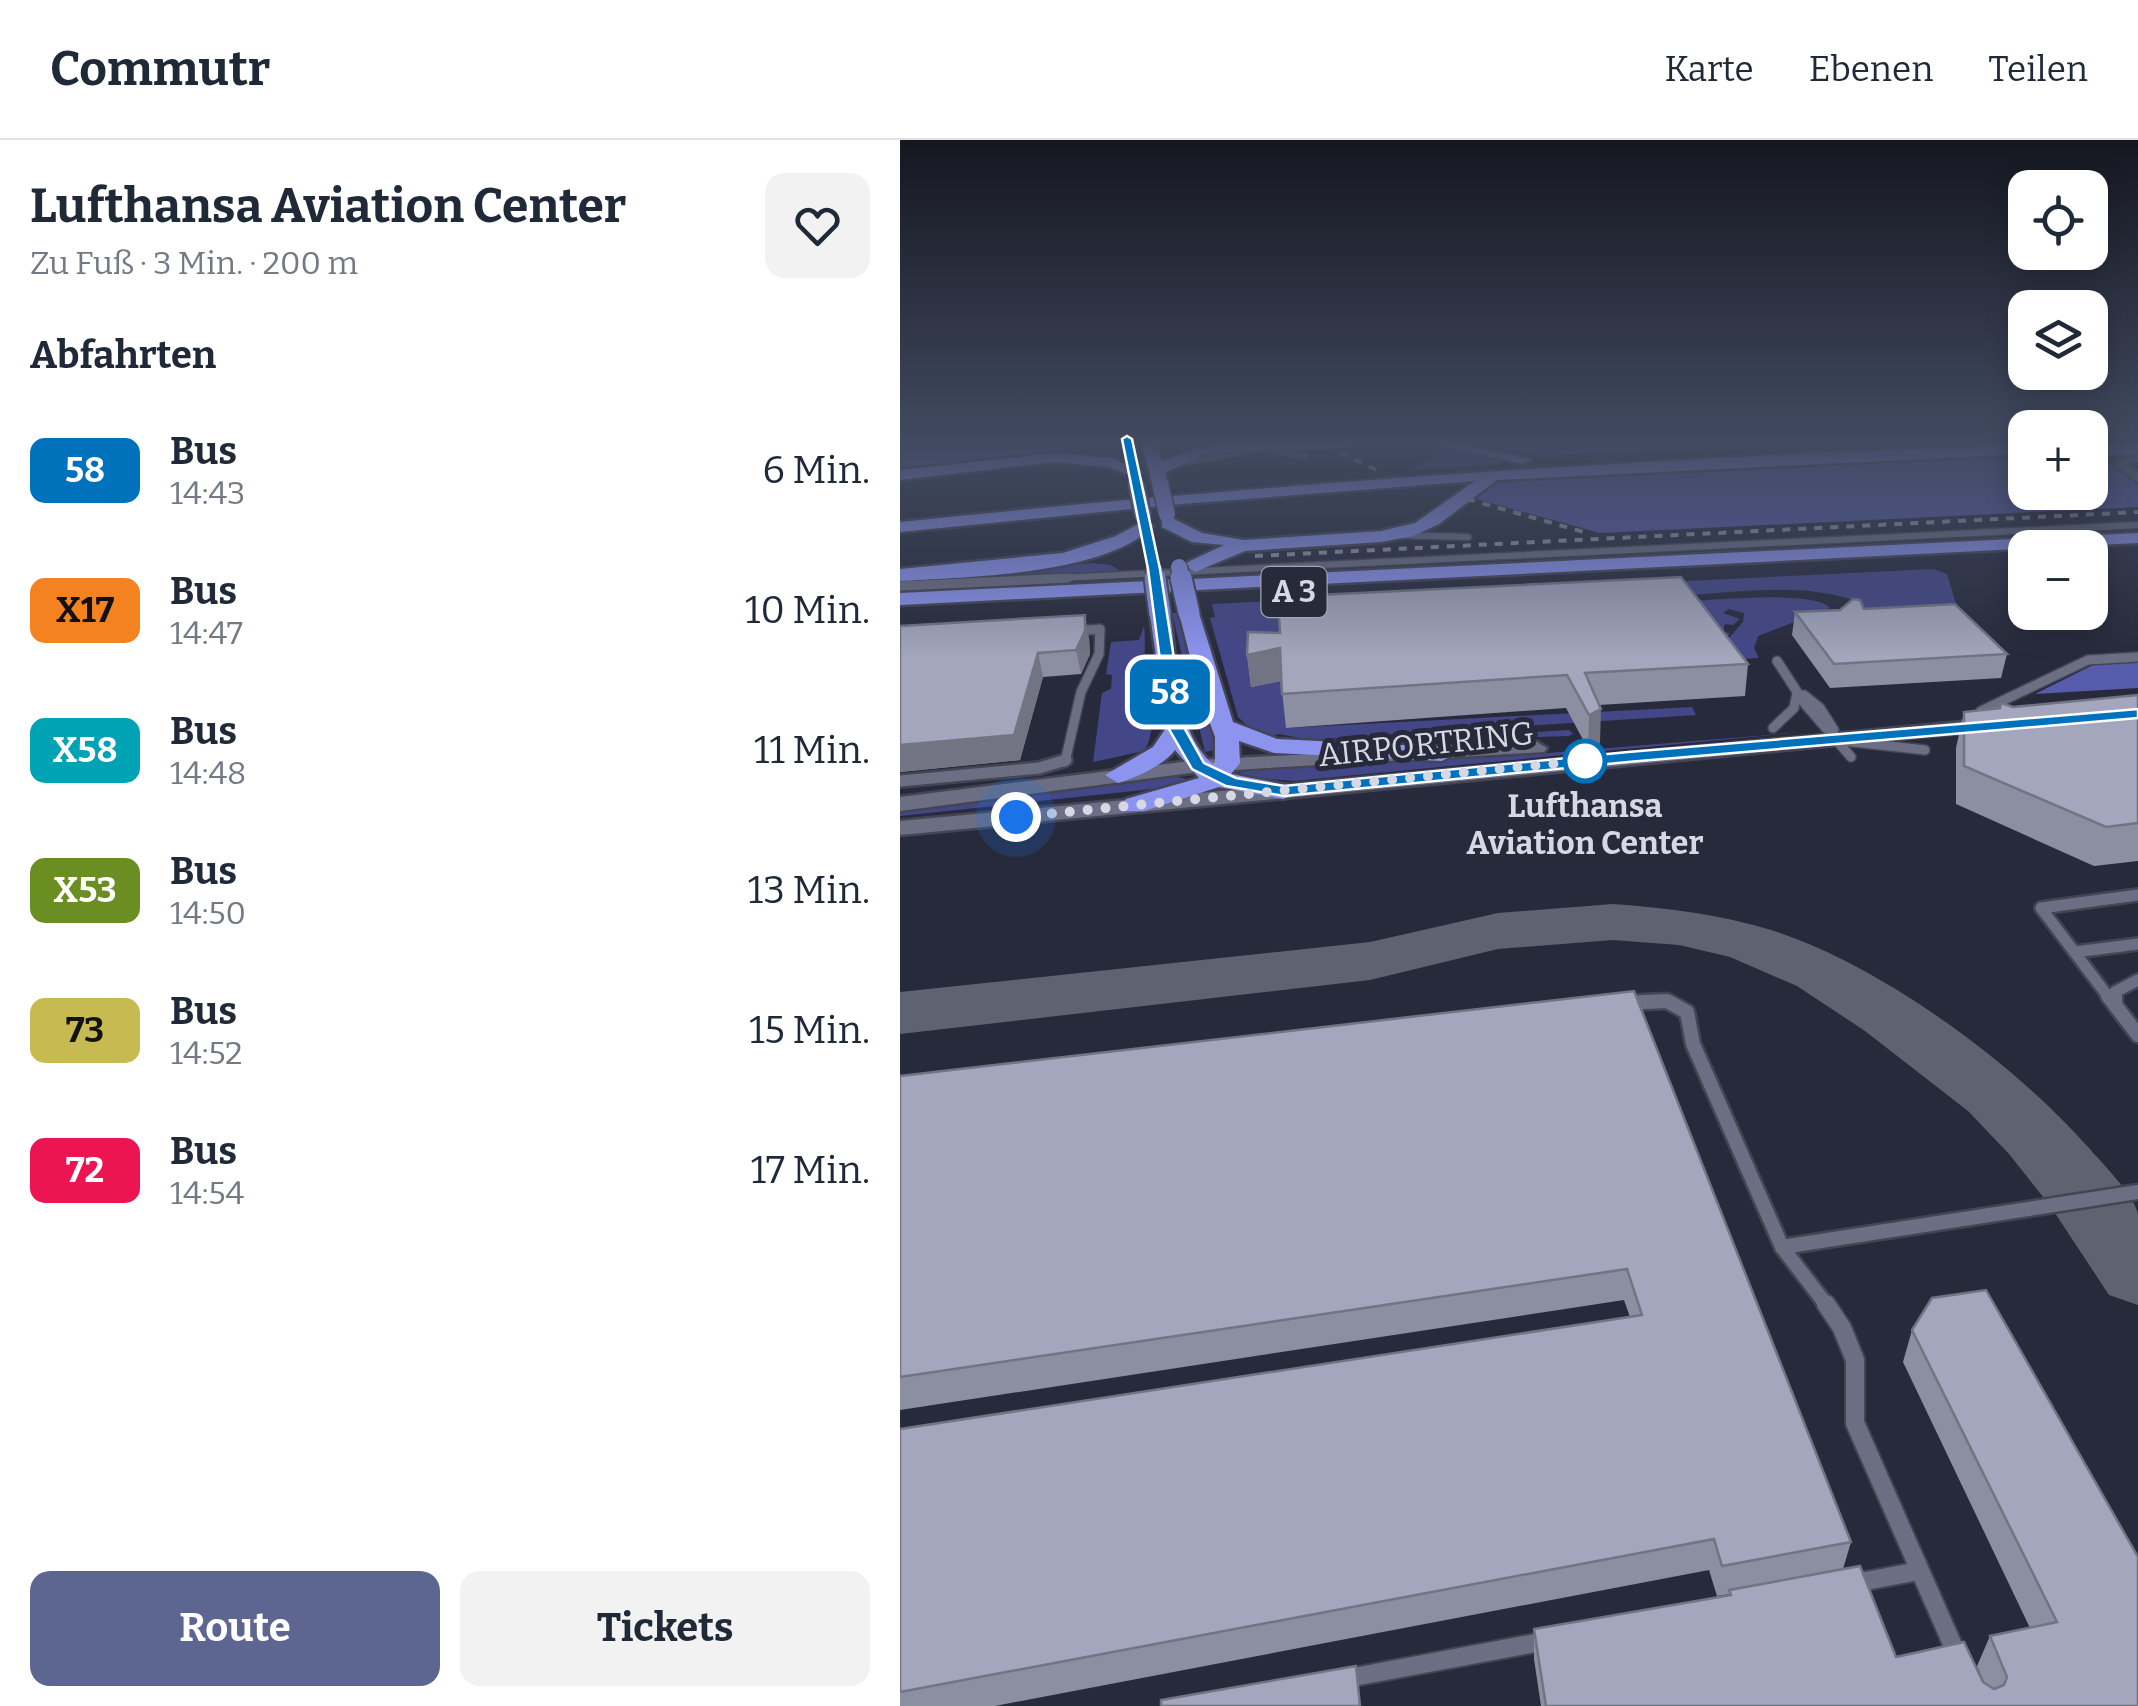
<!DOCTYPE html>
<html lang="de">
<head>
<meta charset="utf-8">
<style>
  :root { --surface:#fff; --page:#f2f2f3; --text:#1f2937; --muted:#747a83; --line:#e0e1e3; --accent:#5d6690 }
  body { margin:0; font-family:Bitter,serif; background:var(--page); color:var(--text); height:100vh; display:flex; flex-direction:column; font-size:38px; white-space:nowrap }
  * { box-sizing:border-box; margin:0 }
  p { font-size:32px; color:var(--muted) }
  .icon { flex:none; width:55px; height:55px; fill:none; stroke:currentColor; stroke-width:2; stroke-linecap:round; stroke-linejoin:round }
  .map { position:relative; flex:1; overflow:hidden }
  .sheet { display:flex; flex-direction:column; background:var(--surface); width:900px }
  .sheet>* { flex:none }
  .badge { padding:0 20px; border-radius:15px; font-size:35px; line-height:65px }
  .controls { position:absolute; left:1108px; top:30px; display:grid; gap:20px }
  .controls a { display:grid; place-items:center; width:100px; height:100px; border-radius:20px; background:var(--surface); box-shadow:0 5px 25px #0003; font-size:50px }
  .you { position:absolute; width:50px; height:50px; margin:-25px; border:8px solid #fff; border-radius:50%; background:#1a73e8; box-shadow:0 0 0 15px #1a73e833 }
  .map>.badge { position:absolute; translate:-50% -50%; box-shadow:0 0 0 5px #fff }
  h2 { padding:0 30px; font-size:38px; line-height:90px }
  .round { display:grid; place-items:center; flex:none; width:105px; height:105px; border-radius:20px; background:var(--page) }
  .overview { display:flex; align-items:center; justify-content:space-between; height:170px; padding:0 30px }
  h1 { font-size:48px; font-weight:700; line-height:75px }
  .cta { display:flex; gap:20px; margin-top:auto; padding:20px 30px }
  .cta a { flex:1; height:115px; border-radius:20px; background:var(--accent); color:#fff; font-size:40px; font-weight:700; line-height:115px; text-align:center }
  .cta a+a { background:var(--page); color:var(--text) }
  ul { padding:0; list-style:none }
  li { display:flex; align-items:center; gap:30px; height:140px; padding:0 30px }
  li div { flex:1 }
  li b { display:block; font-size:38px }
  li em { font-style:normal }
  li .badge { min-width:110px; font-weight:700; text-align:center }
  header { display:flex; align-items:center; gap:60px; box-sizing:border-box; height:140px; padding:0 50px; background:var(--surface); border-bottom:2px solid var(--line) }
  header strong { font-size:48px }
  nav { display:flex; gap:55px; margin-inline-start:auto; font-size:35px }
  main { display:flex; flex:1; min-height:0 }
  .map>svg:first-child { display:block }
</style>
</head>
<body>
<header>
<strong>Commutr</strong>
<nav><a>Karte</a><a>Ebenen</a><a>Teilen</a></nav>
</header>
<main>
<section class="sheet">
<div class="overview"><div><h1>Lufthansa Aviation Center</h1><p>Zu Fuß · 3 Min. · 200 m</p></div><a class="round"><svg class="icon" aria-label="heart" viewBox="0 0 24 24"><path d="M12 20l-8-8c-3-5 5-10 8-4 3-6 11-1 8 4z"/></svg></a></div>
<h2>Abfahrten</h2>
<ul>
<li><span class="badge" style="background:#0072bc;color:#fff">58</span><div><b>Bus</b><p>14:43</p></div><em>6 Min.</em></li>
<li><span class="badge" style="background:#f58220;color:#111">X17</span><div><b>Bus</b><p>14:47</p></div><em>10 Min.</em></li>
<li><span class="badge" style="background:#00a3b4;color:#fff">X58</span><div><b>Bus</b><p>14:48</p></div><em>11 Min.</em></li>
<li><span class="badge" style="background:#6b8e23;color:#fff">X53</span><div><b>Bus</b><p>14:50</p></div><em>13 Min.</em></li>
<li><span class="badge" style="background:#c7ba51;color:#111">73</span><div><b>Bus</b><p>14:52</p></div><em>15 Min.</em></li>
<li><span class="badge" style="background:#ec1551;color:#fff">72</span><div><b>Bus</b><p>14:54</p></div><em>17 Min.</em></li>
</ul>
<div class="cta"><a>Route</a><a>Tickets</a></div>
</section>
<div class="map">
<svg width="1238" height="1566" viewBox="0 0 1238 1566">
  <rect width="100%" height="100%" fill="#272a3b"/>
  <g fill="#444787">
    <polygon points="530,305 624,322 510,330 533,317"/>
    <polygon points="191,423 211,425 227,435 0,444 0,441"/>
    <path d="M1033,429L1047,434L1059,474L969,486L956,461C900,441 833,453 775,456L778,462C807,461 914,449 930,468L858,496L854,508L859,518L840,519L828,499L843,482L844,473L829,469L823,473L840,479L833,485L825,484L823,492L830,493L824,501L386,588L792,567L796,575L454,597L410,600L379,594L369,597L353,591L338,577L310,478L315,477L312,464Z"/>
    <polygon points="272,473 280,473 296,543 320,609 305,612"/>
    <path d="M244,486C246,502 244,517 244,534C244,562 261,584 244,611L193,622L202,553L211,549L212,535L206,534L211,502L239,500Z"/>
    <polygon points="669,590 673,594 669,596 434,604"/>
    <polygon points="903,592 394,641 337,636 347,626 356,626 601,617"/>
    <polygon points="268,635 287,639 262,648 0,676 0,670"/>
  </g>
  <g fill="#575bab">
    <polygon points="0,299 200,299 150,314 0,329"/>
    <polygon points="541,299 1096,299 644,315"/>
    <polygon points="1125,314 1125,352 1190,352 1190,315 1238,340 1238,367 700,393 569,357 583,346 608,339"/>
    <polygon points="1217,519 1238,522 1238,548 1135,554 1193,525"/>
  </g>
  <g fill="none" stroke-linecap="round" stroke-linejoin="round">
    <path fill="#5f6270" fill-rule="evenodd" d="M713,764C766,768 819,774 871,790C979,824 1113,922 1188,1007C1200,1021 1235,1056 1238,1074C1238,1102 1238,1136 1238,1165L1209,1155L1151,1067L1109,1014L1068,971L965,891L897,846L830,817L779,805L713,800L598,809L470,840L0,894V852L470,802L598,773Z"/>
    <defs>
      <g id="lane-far4">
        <polyline points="281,323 360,308 405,316"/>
        <polyline points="495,395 568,397"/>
        <polyline points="117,440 1238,385"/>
      </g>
      <g id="lane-far3">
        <polyline points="0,446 168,438"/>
        <polyline points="877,521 905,564 951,617"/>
        <polyline points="904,555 920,568 934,590"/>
        <polyline points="1081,571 1188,520 1238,517"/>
        <polyline points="873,588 894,568 897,553"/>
        <polyline points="944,601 1025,610"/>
        <polyline points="165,622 181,552 199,514 200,489 175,491"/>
      </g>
      <g id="lane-far2">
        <polyline points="0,641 139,628 166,620"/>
        <polyline points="1175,812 1238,804"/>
        <polyline points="1210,859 1141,768 1238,755"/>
        <polyline points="1215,859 1215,852 1238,840"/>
      </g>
      <g id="lane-far1">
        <polyline points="1208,856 1215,865"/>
        <polyline points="1215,856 1215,865 1238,895"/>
        <polyline points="724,863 767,861 787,872 793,904 882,1107 928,1167"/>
        <polyline points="882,1107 1238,1052"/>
      </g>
      <g id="lane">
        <polyline points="926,1164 942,1188 955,1220 955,1283 1058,1517"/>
        <polyline points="955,1443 1019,1431"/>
        <polyline points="443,1539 646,1501"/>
      </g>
      <polygon id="street" points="1238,315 1238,322 1228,324 1238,332 1238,342 1213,323"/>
      <g id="secondary">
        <polygon points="1094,579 1104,585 1101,589 0,695 0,681"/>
        <polygon points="637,602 647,608 644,612 298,632 0,671 0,657 298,620"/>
      </g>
      <g id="highway">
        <polygon points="241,299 255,299 262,321 300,307 379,300 386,304 379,308 303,315 265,333 268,343 260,348 252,343"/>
        <polygon points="508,299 540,299 631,319 623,324"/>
        <path d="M1125,304V314L597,340L539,384L513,396L481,402L345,411L295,432L286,426L288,422L324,405L292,402L262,387V379H274L302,393L344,400L481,391L515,383L575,341L281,364L0,392V382C374,343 749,318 1125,304Z"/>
        <polygon points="1190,304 1238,305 1238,315 1190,314"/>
        <polygon points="155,313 213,318 241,332 233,337 209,327 155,322 0,340 0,330"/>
        <path d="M244,381L253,386C206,435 66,437 0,441V429L163,413L216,396Z"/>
        <polygon points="1238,393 1238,403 0,465 0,453"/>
        <path d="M289,467L299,473L333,582L377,599L542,607L554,614L542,621L374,613L339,601L340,623L331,634L392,646L396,651L392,656L383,659L319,647L244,671H226L222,665L226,659L299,638L275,610C264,625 236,638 218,643L205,635L253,607L266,588L250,474L253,470H267L270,474C277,521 274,591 313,624L315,622V597L300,556L279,473Z"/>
      </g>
    </defs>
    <use href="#lane-far4" stroke="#434554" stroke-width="9"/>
    <use href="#lane-far3" stroke="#434554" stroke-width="12"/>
    <use href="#lane-far2" stroke="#434554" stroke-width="16"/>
    <use href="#lane-far1" stroke="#434554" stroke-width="19"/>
    <use href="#lane" stroke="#434554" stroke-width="22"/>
    <use href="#street" stroke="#434554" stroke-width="6"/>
    <use href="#secondary" stroke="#434554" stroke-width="5"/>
    <use href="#highway" stroke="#434554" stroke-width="5"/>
    <use href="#lane-far4" stroke="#6c6f83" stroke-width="6"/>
    <use href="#lane-far3" stroke="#6c6f83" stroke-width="9"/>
    <use href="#lane-far2" stroke="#6c6f83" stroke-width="11"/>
    <use href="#lane-far1" stroke="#6c6f83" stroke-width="14"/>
    <use href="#lane" stroke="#6c6f83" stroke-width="18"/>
    <use href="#street" fill="#6c6f83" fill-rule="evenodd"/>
    <use href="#secondary" fill="#6c6f83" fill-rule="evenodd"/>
    <use href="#highway" fill="#8c94f0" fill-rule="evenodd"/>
    <g stroke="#9799a6" stroke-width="4" stroke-dasharray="8 8" stroke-linecap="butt">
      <polyline points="411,299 477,330"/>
      <polyline points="567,359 684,392"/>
      <polyline points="355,416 1238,372"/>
    </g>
    <defs>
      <g id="highway-bridge-far1">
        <polyline points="379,304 446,299"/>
        <polyline points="260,343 267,374"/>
        <polyline points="236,344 243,376"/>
        <polyline points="279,427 282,440"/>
        <polyline points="254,429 255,440"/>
      </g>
      <g id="highway-bridge">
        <polyline points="255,438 260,474"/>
        <polyline points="281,438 289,473"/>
      </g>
    </defs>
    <use href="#highway-bridge-far1" stroke="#434554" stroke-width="19" stroke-linecap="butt"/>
    <use href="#highway-bridge" stroke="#434554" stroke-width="25" stroke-linecap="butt"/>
    <use href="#highway-bridge-far1" stroke="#8c94f0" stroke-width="16"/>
    <use href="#highway-bridge" stroke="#8c94f0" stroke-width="21"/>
  </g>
  <g fill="#8c8fa2">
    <polygon points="964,469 1107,514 1101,538 930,548 892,495 895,472"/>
    <polygon points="0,486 189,498 190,514 181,534 143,537 120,620 0,632"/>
    <polygon points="347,515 848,524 845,556 699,565 700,603 688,609 666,568 386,588 381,541 351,547"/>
    <polygon points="1238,555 1238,721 1194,726 1056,664 1056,608 1064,572"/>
    <polygon points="734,851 951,1402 943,1429 996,1517 1084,1542 1077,1526 1090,1496 1130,1488 1003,1222 1012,1190 1238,1566 641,1566 634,1519 634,1489 828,1456 829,1454 817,1456 809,1430 95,1566 0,1566 0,1289 730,1177 724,1160 0,1270 0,936"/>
  </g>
  <g fill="#727484">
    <polygon points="185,475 189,498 190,514 181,534 176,510"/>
    <polygon points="380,508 384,540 351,547 347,515"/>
    <polygon points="138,513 143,537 120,620 0,632 0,605"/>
    <polygon points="701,569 700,603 688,609 689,575"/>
  </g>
  <g fill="#a3a6bc" stroke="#727484" stroke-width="2.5">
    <polygon points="781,437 848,524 685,533 701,569 689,575 667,535 382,554 380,508 347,515 348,492 380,493 378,457"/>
    <polygon points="953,459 960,460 964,469 1055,464 1107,514 934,524 895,472 940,470"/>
    <polygon points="185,475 185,491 176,510 138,513 114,595 0,605 0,486"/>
    <polygon points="1238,555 1238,683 1206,687 1064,626 1064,572 1100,568 1101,563 1113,567"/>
    <polygon points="734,851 951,1402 822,1426 814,1399 0,1552 0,1289 742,1175 727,1129 0,1237 0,936"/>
    <polygon points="1086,1150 1238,1417 1238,1566 646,1566 634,1489 831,1455 829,1450 960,1426 996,1517 1064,1502 1083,1542 1094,1549 1104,1545 1107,1537 1090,1496 1157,1482 1012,1190 1032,1158"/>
    <polygon points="456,1526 460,1566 261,1566 261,1560"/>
  </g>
  <linearGradient id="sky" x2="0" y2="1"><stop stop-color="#151720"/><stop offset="0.58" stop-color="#414a60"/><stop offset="1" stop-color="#414a60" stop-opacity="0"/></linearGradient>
  <rect width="1238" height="518" fill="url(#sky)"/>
  <polygon fill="#0072bc" stroke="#fff" stroke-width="2.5" points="227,296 232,299 260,429 285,589 304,623 336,638 384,646 728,612 1238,569 1238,578 728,622 384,656 326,646 292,629 269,589 248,429 222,299"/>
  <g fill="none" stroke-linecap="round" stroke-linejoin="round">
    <polyline stroke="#d6d8e3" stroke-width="10" stroke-dasharray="0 18" points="116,677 691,620 685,621"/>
  </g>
  <circle fill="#fff" stroke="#0072bc" stroke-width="5" cx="685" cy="621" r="20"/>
  <g text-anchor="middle" stroke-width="10" stroke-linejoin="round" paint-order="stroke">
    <rect fill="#272a3b" stroke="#a2a4b1" stroke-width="2.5" x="361.5" y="427" width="65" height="50" rx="8"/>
    <g font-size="30" font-weight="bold" fill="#d6d8e3">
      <text x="394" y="462">A 3</text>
    </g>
    <g font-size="32" fill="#d6d8e3" stroke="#272a3b">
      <text transform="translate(526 604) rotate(-6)" y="11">AIRPORTRING</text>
    </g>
    <g font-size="32" font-weight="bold" fill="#d6d8e3" stroke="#272a3b">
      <text x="685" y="677">Lufthansa<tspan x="685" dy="37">Aviation Center</tspan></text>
    </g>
  </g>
</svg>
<div class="controls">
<a><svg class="icon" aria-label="locate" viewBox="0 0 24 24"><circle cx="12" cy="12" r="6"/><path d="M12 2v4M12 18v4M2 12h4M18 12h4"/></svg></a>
<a><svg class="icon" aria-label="layers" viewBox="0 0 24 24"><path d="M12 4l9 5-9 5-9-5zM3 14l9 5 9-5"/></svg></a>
<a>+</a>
<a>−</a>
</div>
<div class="you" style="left:116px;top:677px"></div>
<b class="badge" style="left:270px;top:552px;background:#0072bc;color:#fff">58</b>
</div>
</main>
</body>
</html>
